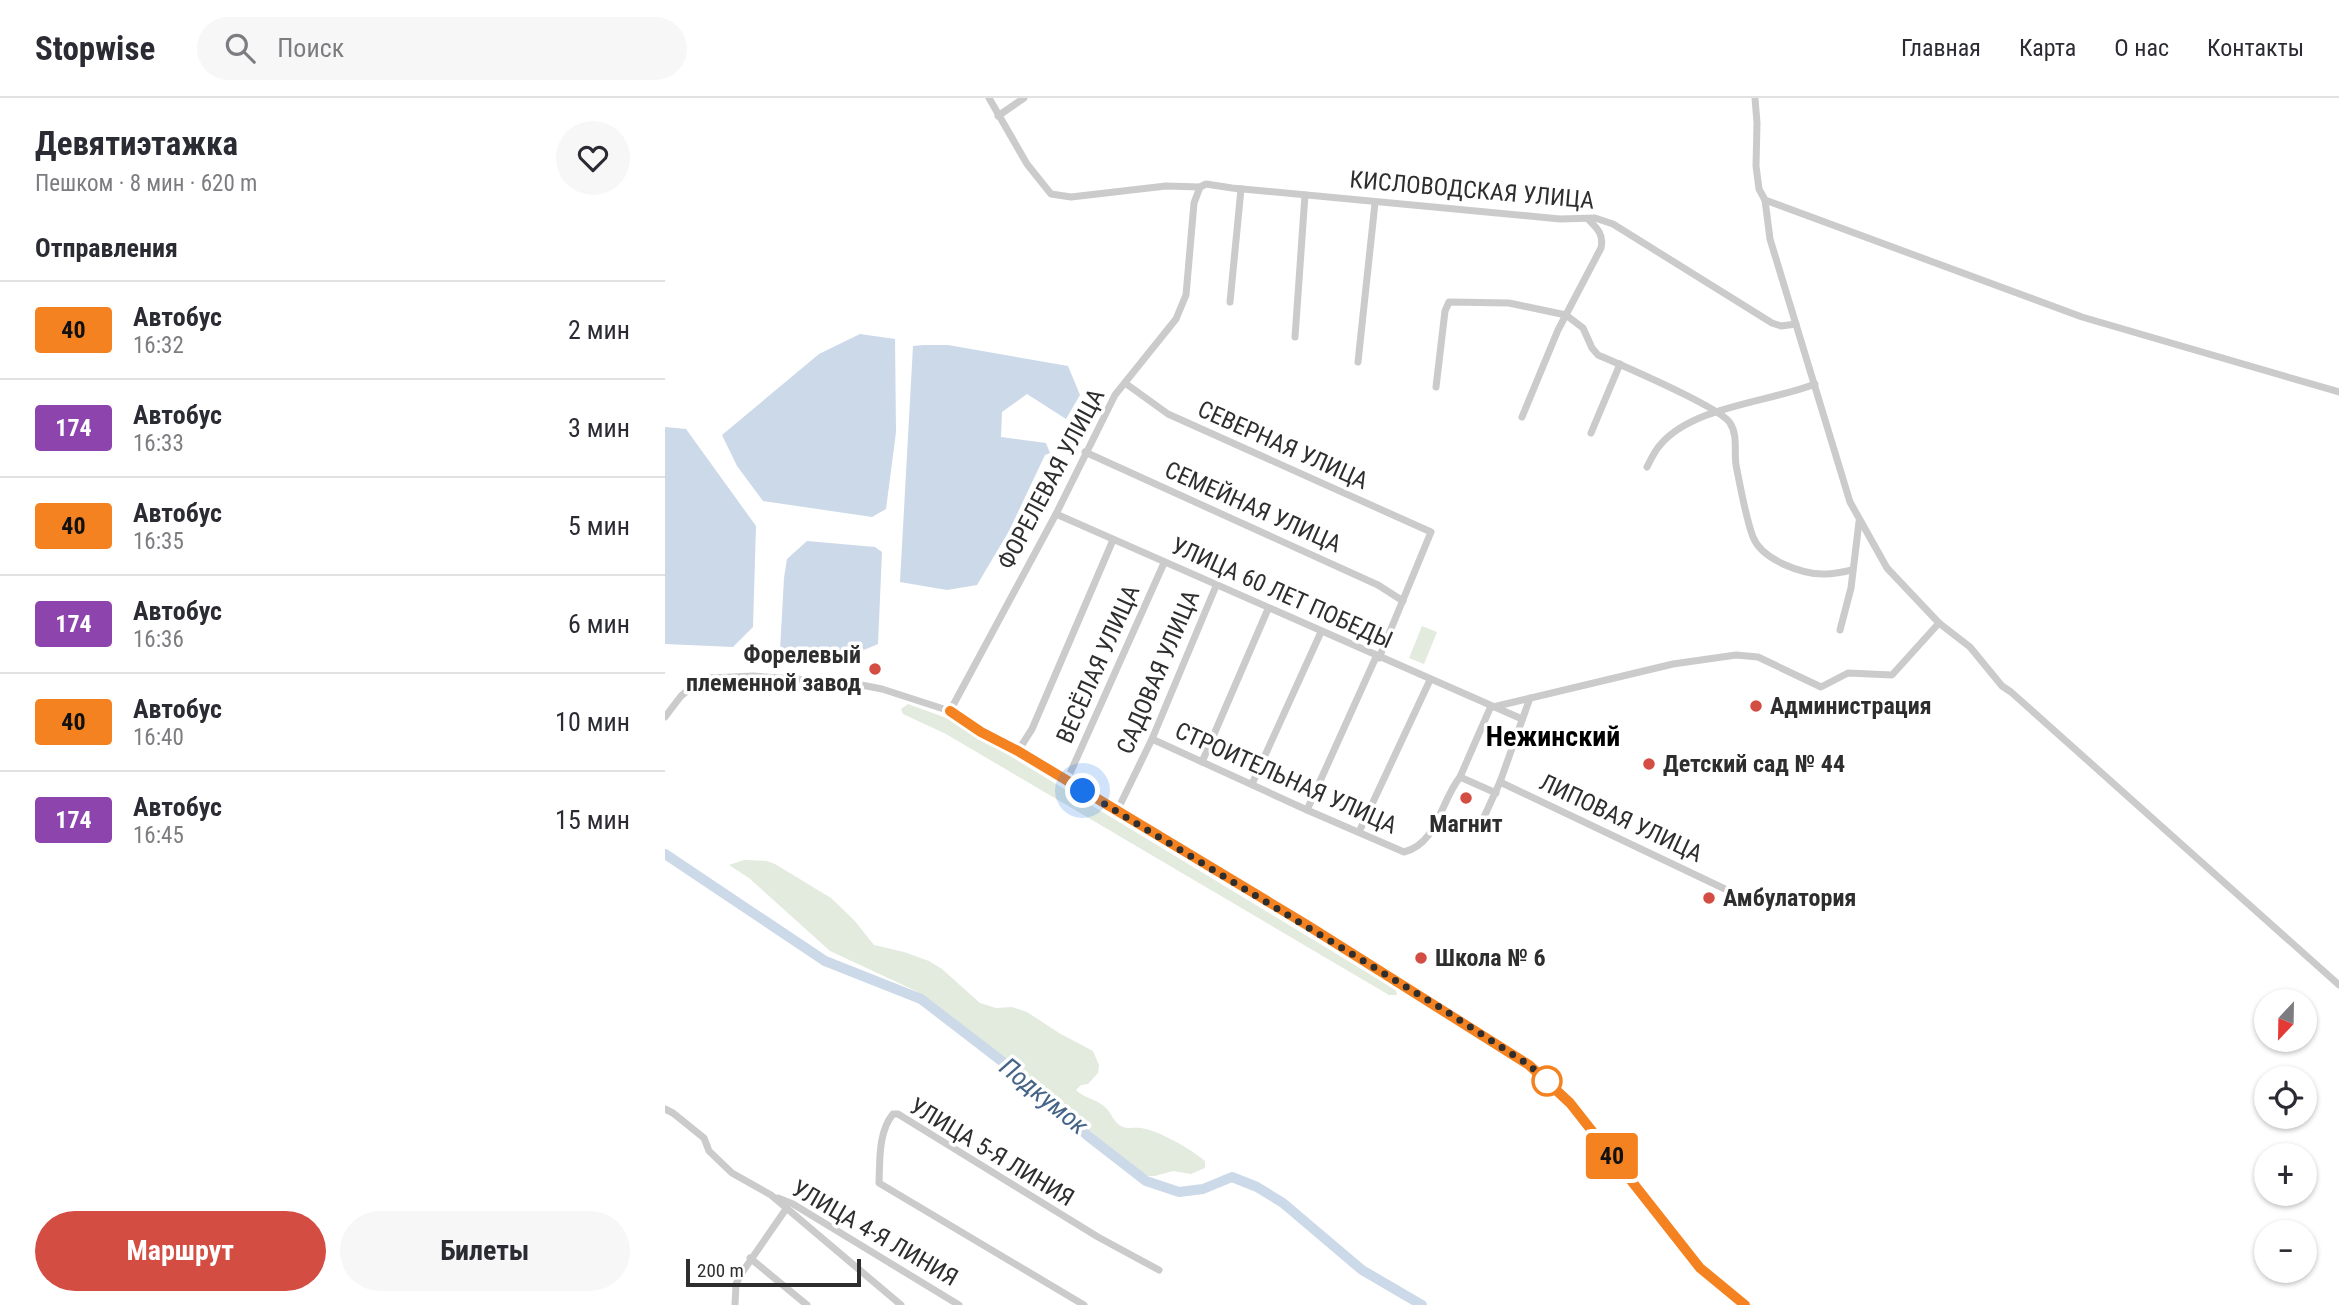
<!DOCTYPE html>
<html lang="ru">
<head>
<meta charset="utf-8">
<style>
  :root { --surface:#fff; --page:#f7f7f7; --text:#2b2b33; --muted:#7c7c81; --line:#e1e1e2; --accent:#d34d43 }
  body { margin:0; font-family:"Roboto Condensed",sans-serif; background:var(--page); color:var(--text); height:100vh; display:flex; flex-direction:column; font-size:26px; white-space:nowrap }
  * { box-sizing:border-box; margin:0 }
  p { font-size:23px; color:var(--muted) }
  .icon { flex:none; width:38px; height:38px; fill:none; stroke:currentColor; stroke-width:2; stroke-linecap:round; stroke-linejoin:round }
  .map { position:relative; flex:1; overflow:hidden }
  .panel { display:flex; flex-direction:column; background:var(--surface); width:665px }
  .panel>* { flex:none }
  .badge { padding:0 14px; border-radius:5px; font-size:24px; line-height:46px }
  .needle { width:46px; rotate:202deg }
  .controls { position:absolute; left:1589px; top:891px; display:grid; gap:14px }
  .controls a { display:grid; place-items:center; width:63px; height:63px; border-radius:50%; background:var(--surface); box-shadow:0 2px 5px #0004; font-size:35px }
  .scale { position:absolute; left:21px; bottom:18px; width:175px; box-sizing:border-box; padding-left:7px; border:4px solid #2e2e2e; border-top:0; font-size:19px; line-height:24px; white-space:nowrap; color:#2e2e2e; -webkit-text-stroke:5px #fff; paint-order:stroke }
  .you { position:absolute; width:35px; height:35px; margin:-18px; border:5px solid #fff; border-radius:50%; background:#1a73e8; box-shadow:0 0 0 10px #1a73e833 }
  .map>.badge { position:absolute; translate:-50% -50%; box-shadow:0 0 0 4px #fff }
  h2 { padding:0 35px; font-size:26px; line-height:63px }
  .round { display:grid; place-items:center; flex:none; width:74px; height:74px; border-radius:37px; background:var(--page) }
  .overview { display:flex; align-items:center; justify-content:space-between; height:119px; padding:0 35px }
  h1 { font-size:33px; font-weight:700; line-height:52px }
  .primary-button { display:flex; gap:14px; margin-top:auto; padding:14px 35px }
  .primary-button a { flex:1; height:80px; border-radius:42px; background:var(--accent); color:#fff; font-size:28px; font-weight:700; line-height:80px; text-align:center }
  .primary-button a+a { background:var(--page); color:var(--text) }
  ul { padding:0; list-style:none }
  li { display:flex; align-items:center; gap:21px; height:98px; padding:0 35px; border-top:2px solid var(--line) }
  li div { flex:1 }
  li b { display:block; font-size:26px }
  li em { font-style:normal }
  li .badge { min-width:77px; font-weight:700; text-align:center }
  header { display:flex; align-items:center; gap:42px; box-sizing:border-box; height:98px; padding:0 35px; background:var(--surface); border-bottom:2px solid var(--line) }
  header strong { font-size:33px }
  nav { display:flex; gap:38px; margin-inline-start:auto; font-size:24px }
  .search { width:490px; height:63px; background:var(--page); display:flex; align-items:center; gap:18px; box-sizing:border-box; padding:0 24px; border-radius:38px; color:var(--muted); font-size:26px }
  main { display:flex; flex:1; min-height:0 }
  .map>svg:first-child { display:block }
</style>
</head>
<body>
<header>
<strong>Stopwise</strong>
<div class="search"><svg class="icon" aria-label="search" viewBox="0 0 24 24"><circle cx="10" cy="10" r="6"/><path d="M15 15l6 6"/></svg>Поиск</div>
<nav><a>Главная</a><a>Карта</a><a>О нас</a><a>Контакты</a></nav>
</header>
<main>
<section class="panel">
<div class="overview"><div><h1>Девятиэтажка</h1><p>Пешком · 8 мин · 620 m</p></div><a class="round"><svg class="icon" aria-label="heart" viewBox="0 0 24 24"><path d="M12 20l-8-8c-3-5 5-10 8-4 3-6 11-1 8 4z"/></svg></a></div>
<h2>Отправления</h2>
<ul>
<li><span class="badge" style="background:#f58220;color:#111">40</span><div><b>Автобус</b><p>16:32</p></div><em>2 мин</em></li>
<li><span class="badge" style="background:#8e44ad;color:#fff">174</span><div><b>Автобус</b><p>16:33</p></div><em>3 мин</em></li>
<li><span class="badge" style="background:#f58220;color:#111">40</span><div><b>Автобус</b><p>16:35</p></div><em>5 мин</em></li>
<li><span class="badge" style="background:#8e44ad;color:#fff">174</span><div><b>Автобус</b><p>16:36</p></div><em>6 мин</em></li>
<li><span class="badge" style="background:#f58220;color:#111">40</span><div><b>Автобус</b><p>16:40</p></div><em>10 мин</em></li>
<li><span class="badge" style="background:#8e44ad;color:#fff">174</span><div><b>Автобус</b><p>16:45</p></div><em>15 мин</em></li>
</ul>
<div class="primary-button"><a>Маршрут</a><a>Билеты</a></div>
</section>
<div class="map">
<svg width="1674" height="1207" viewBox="0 0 1674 1207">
  <rect width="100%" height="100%" fill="#fff"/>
  <g fill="#e3eade">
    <polygon points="757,528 772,534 759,566 744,560"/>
    <polygon points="243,606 284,621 731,892 732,897 724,897 281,636 238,616 236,611"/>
    <path d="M79,762L102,763L110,766L166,800L189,822L209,847L239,854L264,863L277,871L315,905L331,910L347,909L362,914L394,935L428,953L434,967L433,975L423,986L416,987L411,992C419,1000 431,1001 440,1009C447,1015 448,1025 458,1029C464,1031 469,1029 475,1030C493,1032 526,1051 540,1063V1070L526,1076L508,1073L490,1078H483L466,1069L355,972L329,959L285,918L251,893L165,853L84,780L64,767Z"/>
  </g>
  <g fill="#ccd9e8">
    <polygon points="195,236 230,241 231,334 221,411 207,419 98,403 72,368 57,337 154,256"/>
    <polygon points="259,247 283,247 403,268 415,297 401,321 362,296 337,314 336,339 381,345 385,355 380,357 344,433 312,487 282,492 235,484 248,248"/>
    <polygon points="0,329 21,331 91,428 88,529 68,549 0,546"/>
    <polygon points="142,443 210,449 217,454 213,546 180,560 120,556 115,552 119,480 122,461"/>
  </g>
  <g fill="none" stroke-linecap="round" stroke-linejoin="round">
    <polyline stroke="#ccd9e8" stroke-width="10" points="0,756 160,863 256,901 369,988 423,1038 481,1083 514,1094 538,1091 567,1079 592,1089 618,1105 697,1172 757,1207"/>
    <g stroke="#cbcbcb" stroke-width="7">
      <polyline points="324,0 362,66 386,96 406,99 501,88 535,89 541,86 567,90 895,121 930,120 948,126 1107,225 1116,228 1131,226"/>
      <polyline points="333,18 359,0"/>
      <polyline points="1100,102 1417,219 1674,294"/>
      <polyline points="565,204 576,91"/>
      <polyline points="630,239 640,97"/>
      <polyline points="693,264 710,105"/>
      <polyline points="460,285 503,316 766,434 714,560"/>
      <path d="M771,289L780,213L784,204L844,205L901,217L918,230L927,250L933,257C956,267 1055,309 1065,325C1073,337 1069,353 1071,367C1075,387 1081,421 1088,439C1097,462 1138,477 1161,476C1169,476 1178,474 1187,472"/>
      <path d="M857,319L893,232L936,150C939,136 932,130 923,121"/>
      <polyline points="926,335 955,266"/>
      <polyline points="420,354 713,487 738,503"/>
      <path d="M982,369C986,361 990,352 996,346C1029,308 1105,304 1150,286"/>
      <polyline points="391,416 857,621"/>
      <polyline points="1274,525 1305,549 1337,588 1346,594 1674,887"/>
      <polyline points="1175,532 1186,490 1194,424"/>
      <polyline points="828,609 1008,566 1071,557 1093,559 1156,589 1183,575 1227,577 1274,525 1222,470 1185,404 1105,141 1100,102 1094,91 1091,68 1092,25 1090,0"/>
      <polyline points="285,613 391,416 450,297 511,221 521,197 529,105 535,89"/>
      <polyline points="0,619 16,598 29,587 45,580 88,578 186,585 217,591 285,613 316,634 353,653 642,826 864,966 905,1005 1035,1170 1080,1207"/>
      <path d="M487,641L642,712L739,754C773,745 775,704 795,679L826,608"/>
      <polyline points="353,653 367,631 448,442"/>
      <polyline points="537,664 603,511"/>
      <polyline points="795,679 831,695"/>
      <polyline points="402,682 499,465"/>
      <polyline points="835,684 1060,791"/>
      <polyline points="587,686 656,534"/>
      <polyline points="642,712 711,559"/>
      <polyline points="452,713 487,641 551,488"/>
      <polyline points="819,719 835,684 865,600"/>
      <polyline points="694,734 765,582"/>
      <polyline points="0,1011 8,1015 39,1040 44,1053 67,1075 106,1097 236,1207"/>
      <polyline points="113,1100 128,1106 294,1207"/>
      <polyline points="85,1160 142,1207"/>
      <polyline points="70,1207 71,1186 76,1176 121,1111"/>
      <path d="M419,1207L214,1085C215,1063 213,1034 228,1016H233L433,1139L494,1172"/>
    </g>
  </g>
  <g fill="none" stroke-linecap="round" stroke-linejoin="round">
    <defs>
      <polyline id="line" points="285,613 316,634 353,653 642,827 864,967 905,1005 1035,1170 1080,1207"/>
    </defs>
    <use href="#line" stroke="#fff" stroke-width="16"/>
    <use href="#line" stroke="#f58220" stroke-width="10"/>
    <polyline stroke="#2e2e2e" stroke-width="7" stroke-dasharray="0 12.6" points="418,693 776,910 864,967 882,983"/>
  </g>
  <g fill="#d34d43" stroke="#fff" stroke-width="2.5">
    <circle cx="210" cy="571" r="7"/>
    <circle cx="1091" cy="608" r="7"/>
    <circle cx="984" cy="666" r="7"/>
    <circle cx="801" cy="700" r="7"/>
    <circle cx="1044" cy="800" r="7"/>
    <circle cx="756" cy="860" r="7"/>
  </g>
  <circle fill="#fff" stroke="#f58220" stroke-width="3.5" cx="882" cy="983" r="14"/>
  <g text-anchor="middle" stroke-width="7" stroke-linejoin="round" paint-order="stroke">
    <g font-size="24" fill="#2e2e2e" stroke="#fff">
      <text transform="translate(807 92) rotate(5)" y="8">КИСЛОВОДСКАЯ УЛИЦА</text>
      <text transform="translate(618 347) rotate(24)" y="8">СЕВЕРНАЯ УЛИЦА</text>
      <text transform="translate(386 381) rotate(-62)" y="8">ФОРЕЛЕВАЯ УЛИЦА</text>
      <text transform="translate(588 409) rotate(24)" y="8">СЕМЕЙНАЯ УЛИЦА</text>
      <text transform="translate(617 495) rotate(24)" y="8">УЛИЦА 60 ЛЕТ ПОБЕДЫ</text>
      <text transform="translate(433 566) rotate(-66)" y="8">ВЕСЁЛАЯ УЛИЦА</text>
      <text transform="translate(493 574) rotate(-67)" y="8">САДОВАЯ УЛИЦА</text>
      <text transform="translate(621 680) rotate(24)" y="8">СТРОИТЕЛЬНАЯ УЛИЦА</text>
      <text transform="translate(956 720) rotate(25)" y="8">ЛИПОВАЯ УЛИЦА</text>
      <text transform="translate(327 1054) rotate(31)" y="8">УЛИЦА 5-Я ЛИНИЯ</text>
      <text transform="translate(210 1135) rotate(30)" y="8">УЛИЦА 4-Я ЛИНИЯ</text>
    </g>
    <g font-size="24" font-weight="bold" fill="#2e2e2e" stroke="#fff" text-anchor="start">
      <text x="196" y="565" text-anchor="end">Форелевый<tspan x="196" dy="28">племенной завод</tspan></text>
      <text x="1105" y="616">Администрация</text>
      <text x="998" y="674">Детский сад № 44</text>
      <text x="801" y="734" text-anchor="middle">Магнит</text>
      <text x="1058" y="808">Амбулатория</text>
      <text x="770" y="868">Школа № 6</text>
    </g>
    <g font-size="26" font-style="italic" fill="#456488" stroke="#fff">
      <text transform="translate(379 998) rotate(39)" y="9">Подкумок</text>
    </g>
    <g font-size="28" font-weight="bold" fill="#000" stroke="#fff">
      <text x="888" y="648">Нежинский</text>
    </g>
  </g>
</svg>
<div class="controls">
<a><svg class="needle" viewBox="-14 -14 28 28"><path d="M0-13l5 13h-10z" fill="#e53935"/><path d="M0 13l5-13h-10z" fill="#7c7c81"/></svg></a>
<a><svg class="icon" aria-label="locate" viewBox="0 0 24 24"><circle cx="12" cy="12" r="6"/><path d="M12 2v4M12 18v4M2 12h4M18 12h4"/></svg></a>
<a>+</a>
<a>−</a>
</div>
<div class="scale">200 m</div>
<div class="you" style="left:418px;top:693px"></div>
<b class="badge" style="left:947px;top:1058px;background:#f58220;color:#111">40</b>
</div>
</main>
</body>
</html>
